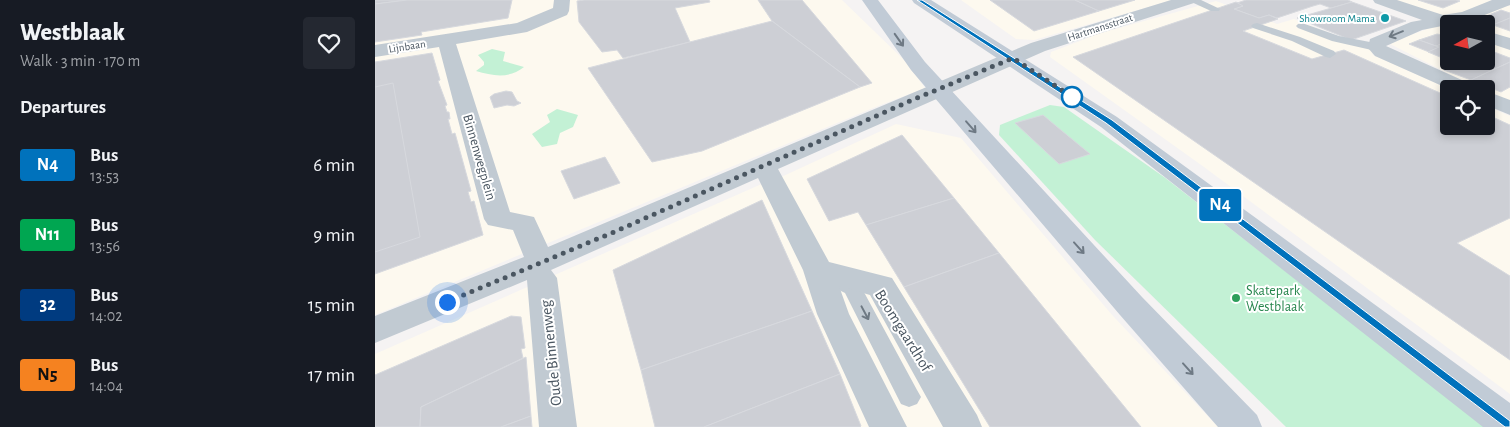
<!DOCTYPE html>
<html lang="en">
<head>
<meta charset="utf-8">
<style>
  :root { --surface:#171b24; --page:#242831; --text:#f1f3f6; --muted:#9ea1a6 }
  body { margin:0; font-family:"Alegreya Sans",sans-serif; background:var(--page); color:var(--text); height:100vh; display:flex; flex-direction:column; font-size:19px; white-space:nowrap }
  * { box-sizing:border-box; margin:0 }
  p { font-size:16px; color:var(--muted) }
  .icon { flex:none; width:28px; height:28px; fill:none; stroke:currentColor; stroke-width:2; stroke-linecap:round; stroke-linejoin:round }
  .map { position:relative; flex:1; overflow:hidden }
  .sheet { display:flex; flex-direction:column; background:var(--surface); width:375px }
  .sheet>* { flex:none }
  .badge { padding:0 10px; border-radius:4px; font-size:18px; line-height:32px }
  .needle { width:32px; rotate:262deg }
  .tools { position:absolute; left:1065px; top:15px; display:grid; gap:10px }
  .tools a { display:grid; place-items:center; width:55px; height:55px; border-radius:5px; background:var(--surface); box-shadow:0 2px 8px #0003; font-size:25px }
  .you { position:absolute; width:25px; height:25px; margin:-12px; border:4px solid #fff; border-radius:50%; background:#1a73e8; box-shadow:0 0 0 8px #1a73e833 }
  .map>.badge { position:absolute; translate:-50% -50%; box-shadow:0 0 0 2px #fff }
  h2 { padding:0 20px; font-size:19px; line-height:45px }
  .round { display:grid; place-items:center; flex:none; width:52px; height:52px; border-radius:5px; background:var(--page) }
  .overview { display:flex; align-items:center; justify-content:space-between; height:85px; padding:0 20px }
  h1 { font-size:24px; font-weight:800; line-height:38px }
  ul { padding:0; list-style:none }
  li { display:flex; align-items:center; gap:15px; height:70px; padding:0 20px }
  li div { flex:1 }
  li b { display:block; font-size:19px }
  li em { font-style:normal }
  li .badge { min-width:55px; font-weight:700; text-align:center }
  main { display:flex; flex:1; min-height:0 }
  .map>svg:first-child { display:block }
</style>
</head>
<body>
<main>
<section class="sheet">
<div class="overview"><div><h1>Westblaak</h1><p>Walk · 3 min · 170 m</p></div><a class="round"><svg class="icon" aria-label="heart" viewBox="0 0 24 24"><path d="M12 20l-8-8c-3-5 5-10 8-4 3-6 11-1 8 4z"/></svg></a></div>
<h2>Departures</h2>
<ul>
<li><span class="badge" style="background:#0072bc;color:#fff">N4</span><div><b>Bus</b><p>13:53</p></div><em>6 min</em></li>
<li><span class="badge" style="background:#00a651;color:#fff">N11</span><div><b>Bus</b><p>13:56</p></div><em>9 min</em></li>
<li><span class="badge" style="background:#003b80;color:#fff">32</span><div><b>Bus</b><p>14:02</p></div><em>15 min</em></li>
<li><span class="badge" style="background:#f58220;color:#111">N5</span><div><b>Bus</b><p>14:04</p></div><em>17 min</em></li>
</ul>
</section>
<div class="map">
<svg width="1135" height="427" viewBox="0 0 1135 427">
  <rect width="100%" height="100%" fill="#f5f3f3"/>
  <g fill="#fdf9ef" fill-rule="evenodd">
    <polygon points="0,0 467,0 530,61 550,88 498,108 0,315"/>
    <polygon points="586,0 798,0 659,40 641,39"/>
    <path d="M1015,0H1114L1135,6V104L1111,92V89H1104L1013,43L1075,21ZM1074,24H1111V61H1074Z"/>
    <polygon points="841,1 902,24 919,19 975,41 994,44 998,55 1074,89 1074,126 1111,126 1111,106 1135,116 1135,394 829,167 675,57 676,52 726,33"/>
    <polygon points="521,124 586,138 738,316 843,427 527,427 404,178"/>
    <polygon points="389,183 500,427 0,427 0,354"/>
  </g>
  <g fill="#c3f1d5">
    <path d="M117,49L130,52L128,61L149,67C134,79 118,76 101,71L109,65V62L103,55Z"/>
    <polygon points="675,105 689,107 789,177 1111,427 911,427 720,240 624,135 625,125"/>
    <polygon points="182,109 203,115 198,127 185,133 182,144 167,147 157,134 175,122 172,115"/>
  </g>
  <g fill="#cdcfd5" stroke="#d7d9de">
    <polygon points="0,0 32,0 0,4"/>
    <polygon points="32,0 137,0 133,18 46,32 47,35 0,42 0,4"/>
    <polygon points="209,0 334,0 335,2 300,8 315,42 248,58 242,50 227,52 204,22 202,1"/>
    <polygon points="383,0 427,0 497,83 485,87 397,21"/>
    <polygon points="615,0 700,0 724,11 659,31"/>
    <polygon points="700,0 760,0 724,11"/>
    <polygon points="871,0 973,0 977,2 956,8 945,4 938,6 902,18 894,15 884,18 859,9 868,6 862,3"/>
    <polygon points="1043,0 1081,0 1085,1 1068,8"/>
    <polygon points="861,2 868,6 859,9 884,18 894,15 903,19 868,31 937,59 969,50 1074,97 1074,126 1111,126 1111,114 1135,125 1135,218 1082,243 1135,276 1135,360 698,57"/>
    <polygon points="977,2 1031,21 976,40 922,18"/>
    <polygon points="1126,10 1135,13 1135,18 1118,25 1104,19"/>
    <polygon points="1135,18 1135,31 1118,25"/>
    <polygon points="397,21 485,87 327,151 277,162 213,68"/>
    <polygon points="1062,34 1074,36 1074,41 1061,46 1044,40"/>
    <polygon points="1044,40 1061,46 1064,47 1054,52 1034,44"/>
    <polygon points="1074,41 1074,53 1065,57 1053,52 1064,47 1061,46"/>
    <polygon points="1114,50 1135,58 1135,62 1096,80 1069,70 1087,61 1111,61 1111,51"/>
    <polygon points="57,53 65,80 63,81 72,105 70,106 72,112 74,112 75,119 73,119 77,134 80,133 96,191 93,192 96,202 99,201 108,235 0,274 0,62"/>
    <polygon points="1135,62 1135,87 1126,92 1096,80"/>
    <polygon points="18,83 45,237 0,252 0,87"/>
    <polygon points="131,91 137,92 142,101 146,103 139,106 132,105 119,108 115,97 119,94"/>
    <polygon points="668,115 681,126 715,154 684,164 640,123"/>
    <polygon points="527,135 579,198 491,225 483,212 454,221 432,179"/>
    <polygon points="230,157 245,183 199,199 186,171"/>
    <polygon points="579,198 624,253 529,287 491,225"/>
    <polygon points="387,200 437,311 266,370 238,270"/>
    <polygon points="624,253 766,427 615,427 529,287"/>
    <polygon points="437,311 465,374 329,427 280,427 266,370"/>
    <polygon points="136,316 146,317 150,348 146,349 148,358 46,407 45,427 0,427 0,375"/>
    <polygon points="151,357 156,416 126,427 45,427 46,407"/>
    <polygon points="465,374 486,426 485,427 329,427"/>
    <polygon points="156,416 157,427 126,427"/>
  </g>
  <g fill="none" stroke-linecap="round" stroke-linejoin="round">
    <g fill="#c1cad2" fill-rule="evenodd">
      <polygon points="812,0 826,0 845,9 844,11 836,11"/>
      <polygon points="882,23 925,37 959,51 961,54 955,58 951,57 917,41 878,28 876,26 878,24"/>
      <polygon points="927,23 964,36 1005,44 1007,47 1001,51 957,41 923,28 921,26 923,24"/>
      <polygon points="457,271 484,283 542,390 546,397 542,404 534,407 526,404 470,293 450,283 447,278 450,273"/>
    </g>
    <g fill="#c1cad2" fill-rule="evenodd">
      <polygon points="179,0 195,0 194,11 192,15 152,32 81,44 135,212 159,217 173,247 656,43 796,0 821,0 819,3 670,51 403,169 454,262 517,278 602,415 607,427 568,427 495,295 464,286 474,314 532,427 494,427 442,314 428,270 383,178 176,270 182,278 202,427 164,427 152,280 0,343 0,316 149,257 138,230 113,225 109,219 64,47 0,57 0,45 142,23 178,8"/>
      <polygon points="998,0 1022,0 1068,15 1087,12 1117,0 1135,0 1135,5 1097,20 1047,30 1011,46 1098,85 1101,89 1074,89 1000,56 993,48 995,39 1036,22 1047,20 1000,3"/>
      <polygon points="1111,31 1135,38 1135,50 1111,42"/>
      <polygon points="1111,91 1135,100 1135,115 1111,105"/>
    </g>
    <g fill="#c1cbd6" fill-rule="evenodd">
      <polygon points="487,0 503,0 550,62 767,297 882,415 887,427 843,427 745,315 536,70"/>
      <polygon points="537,0 556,0 742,117 1135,403 1135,427 1108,427 726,127 539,3"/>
    </g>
  </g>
  <defs><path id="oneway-shaft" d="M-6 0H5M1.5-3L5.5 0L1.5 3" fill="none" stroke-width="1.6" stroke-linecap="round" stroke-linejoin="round" transform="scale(1.25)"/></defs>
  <g stroke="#6e7983">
    <use href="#oneway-shaft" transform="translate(1021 34) rotate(158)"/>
    <use href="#oneway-shaft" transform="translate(490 313) rotate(62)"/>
  </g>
  <g stroke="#6e7984">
    <use href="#oneway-shaft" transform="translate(524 40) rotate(55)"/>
    <use href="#oneway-shaft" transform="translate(596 127) rotate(49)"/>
    <use href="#oneway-shaft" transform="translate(704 248) rotate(48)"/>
    <use href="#oneway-shaft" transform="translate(813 369) rotate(48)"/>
  </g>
  <polygon fill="#0072bc" stroke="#fff" points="542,0 547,0 737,120 1135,421 1135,427 1130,427 731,123"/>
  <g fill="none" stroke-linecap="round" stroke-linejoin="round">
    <polyline stroke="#4a5661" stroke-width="5" stroke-dasharray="0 9" points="72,302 239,232 535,101 638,58 702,100 697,97"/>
  </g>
  <circle fill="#0f9aa8" stroke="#fff" stroke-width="2" cx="1010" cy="18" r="5"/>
  <circle fill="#fff" stroke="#0072bc" stroke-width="2.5" cx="697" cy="97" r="10"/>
  <circle fill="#2e9e5b" stroke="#fff" stroke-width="2" cx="861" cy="298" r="5"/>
  <g text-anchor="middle" stroke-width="4" stroke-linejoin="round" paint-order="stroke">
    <g font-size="11" fill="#0d838f" stroke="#fff" text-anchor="end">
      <text x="1000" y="22">Showroom Mama</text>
    </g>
    <g font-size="11" fill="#4a5661" stroke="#fff">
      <text transform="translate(725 27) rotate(-18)" y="4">Hartmansstraat</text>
      <text transform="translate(32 46) rotate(-9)" y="4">Lijnbaan</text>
    </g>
    <g font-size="14" fill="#4a5661" stroke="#fff">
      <text transform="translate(105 157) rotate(74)" y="5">Binnenwegplein</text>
    </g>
    <g font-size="14" fill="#27864d" stroke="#fff" text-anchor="start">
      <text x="871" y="295">Skatepark<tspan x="871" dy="16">Westblaak</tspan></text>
    </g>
    <g font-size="16" fill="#4a5661" stroke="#fff">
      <text transform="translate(529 330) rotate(58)" y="6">Boomgaardhof</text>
      <text transform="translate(175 353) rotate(-96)" y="6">Oude Binnenweg</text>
    </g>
  </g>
</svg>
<div class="tools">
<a><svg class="needle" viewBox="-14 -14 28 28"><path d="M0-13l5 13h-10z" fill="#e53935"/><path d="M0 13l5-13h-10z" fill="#9ea1a6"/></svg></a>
<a><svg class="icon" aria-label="locate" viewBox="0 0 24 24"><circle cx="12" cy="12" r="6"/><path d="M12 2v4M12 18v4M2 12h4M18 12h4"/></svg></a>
</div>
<div class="you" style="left:72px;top:302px"></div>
<b class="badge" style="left:845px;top:205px;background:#0072bc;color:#fff">N4</b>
</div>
</main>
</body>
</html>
